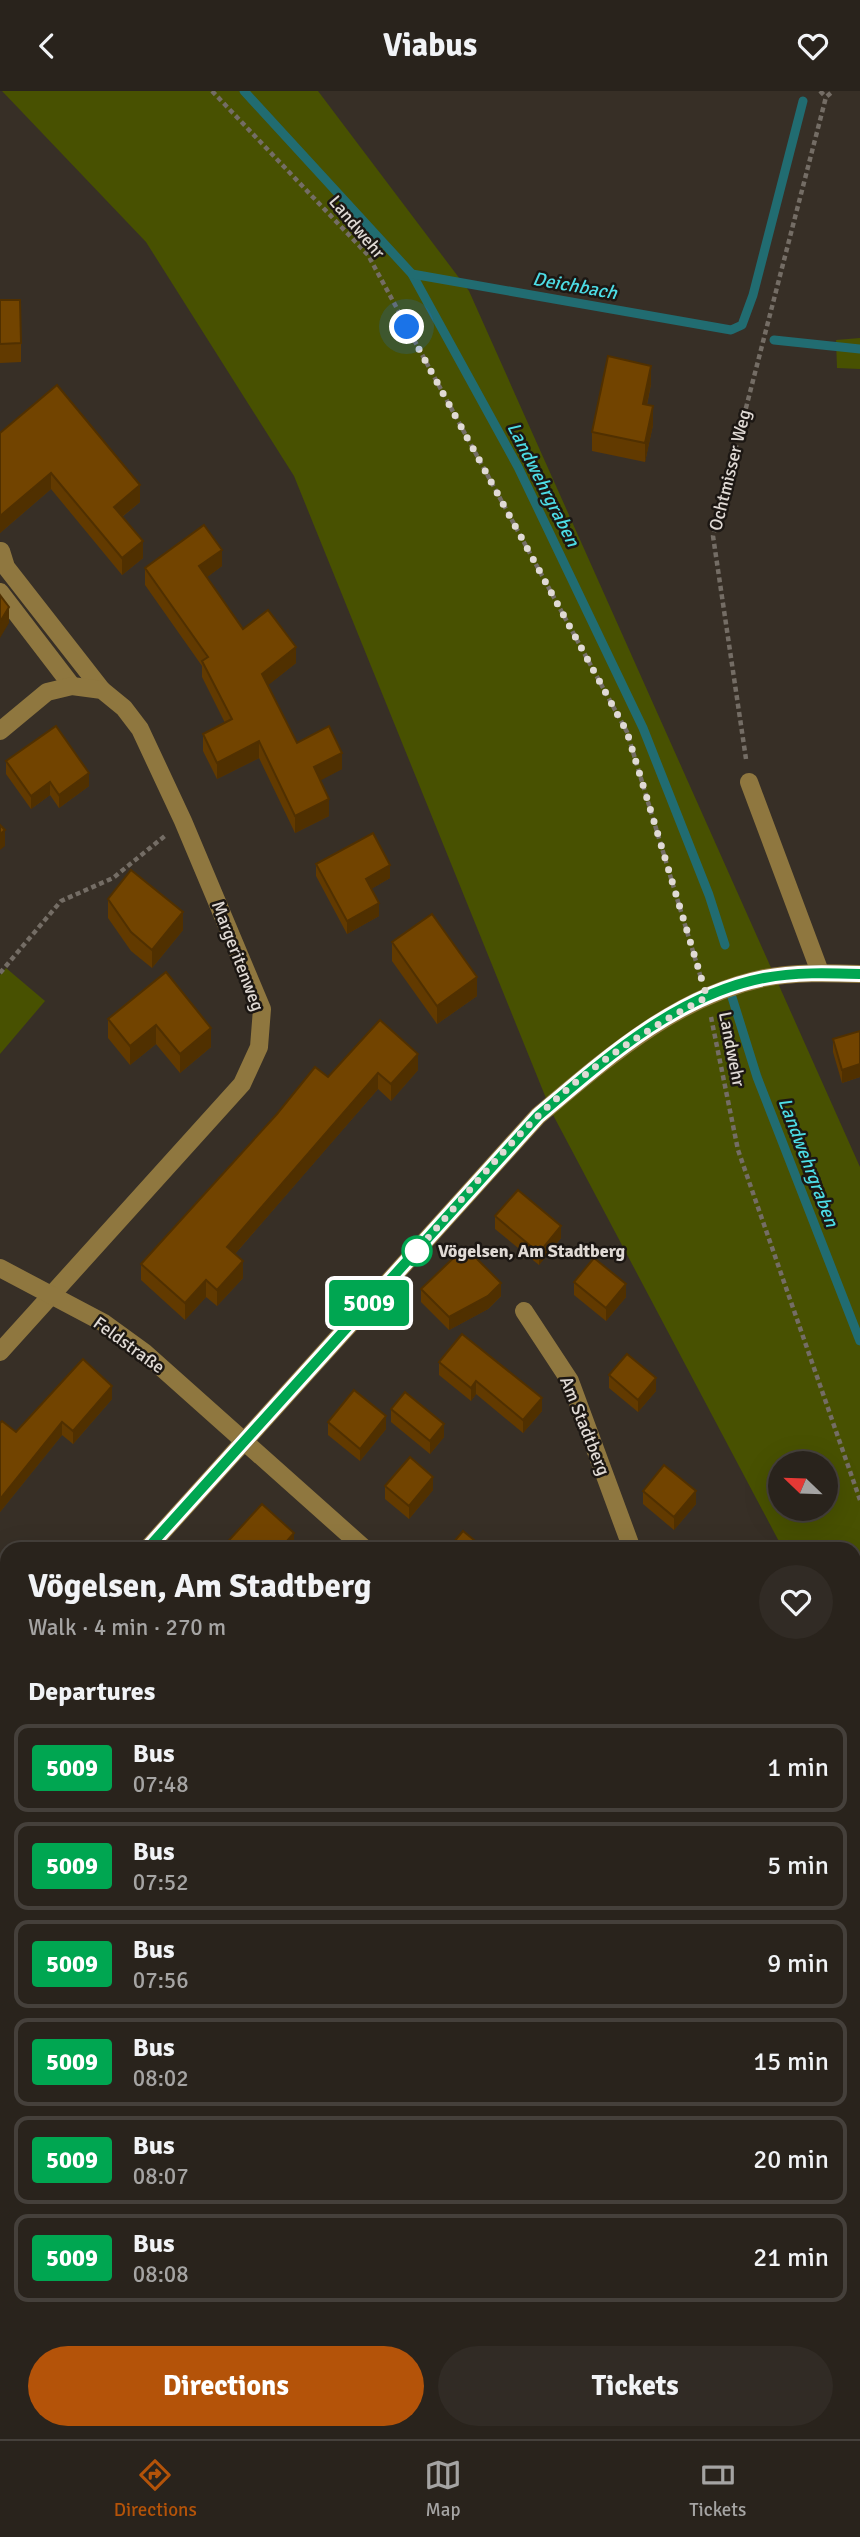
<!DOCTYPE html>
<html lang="en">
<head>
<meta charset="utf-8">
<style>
  :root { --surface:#29231c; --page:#312b25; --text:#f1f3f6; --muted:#a5a4a3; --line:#45403b; --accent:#b45309 }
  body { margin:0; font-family:Signika,sans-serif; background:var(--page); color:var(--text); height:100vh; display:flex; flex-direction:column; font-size:26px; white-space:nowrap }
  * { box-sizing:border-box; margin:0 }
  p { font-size:23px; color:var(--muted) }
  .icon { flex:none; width:38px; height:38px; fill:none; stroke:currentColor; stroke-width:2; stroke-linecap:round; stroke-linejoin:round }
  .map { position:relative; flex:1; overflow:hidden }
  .sheet { position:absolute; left:0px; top:1451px; width:861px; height:898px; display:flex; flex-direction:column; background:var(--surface); border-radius:21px 21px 0 0; box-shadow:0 7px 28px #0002,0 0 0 2px var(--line) }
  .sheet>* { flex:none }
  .badge { padding:0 14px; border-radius:5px; font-size:24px; line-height:46px }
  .needle { width:46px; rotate:293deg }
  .buttons { position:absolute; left:768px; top:1360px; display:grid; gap:14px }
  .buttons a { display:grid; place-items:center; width:70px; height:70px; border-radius:50%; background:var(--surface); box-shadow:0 7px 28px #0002,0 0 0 2px var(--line); font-size:35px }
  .you { position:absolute; width:35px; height:35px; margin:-18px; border:5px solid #fff; border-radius:50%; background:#1a73e8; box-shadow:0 0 0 10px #1a73e833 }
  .map>.badge { position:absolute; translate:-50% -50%; box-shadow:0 0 0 4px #fff }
  h2 { padding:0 28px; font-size:26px; line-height:63px }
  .round { display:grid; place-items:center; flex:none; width:74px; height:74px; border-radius:37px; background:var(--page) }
  .overview { display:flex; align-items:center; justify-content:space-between; height:119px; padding:0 28px }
  h1 { font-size:33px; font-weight:700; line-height:52px }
  .action { display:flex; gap:14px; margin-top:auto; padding:14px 28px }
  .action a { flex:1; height:80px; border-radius:42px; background:var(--accent); color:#fff; font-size:28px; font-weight:700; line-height:80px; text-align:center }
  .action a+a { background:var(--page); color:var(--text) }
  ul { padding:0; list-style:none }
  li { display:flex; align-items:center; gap:21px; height:88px; margin:0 14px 10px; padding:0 14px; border:4px solid var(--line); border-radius:14px }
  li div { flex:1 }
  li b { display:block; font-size:26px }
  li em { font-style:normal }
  li .badge { min-width:77px; font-weight:700; text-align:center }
  header { display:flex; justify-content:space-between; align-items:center; height:91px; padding:0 28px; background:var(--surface); font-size:32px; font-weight:700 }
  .tab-bar { display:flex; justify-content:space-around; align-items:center; height:98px; border-top:2px solid var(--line); background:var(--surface); font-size:19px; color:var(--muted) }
  .tab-bar a { display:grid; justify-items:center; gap:4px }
  .tab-bar .current { color:var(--accent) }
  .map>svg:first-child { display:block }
</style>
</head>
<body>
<header><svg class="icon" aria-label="back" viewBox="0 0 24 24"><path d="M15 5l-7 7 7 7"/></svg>Viabus<svg class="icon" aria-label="heart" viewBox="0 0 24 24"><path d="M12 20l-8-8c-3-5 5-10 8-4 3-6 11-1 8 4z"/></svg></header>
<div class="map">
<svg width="860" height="2348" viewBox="0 0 860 2348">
  <rect width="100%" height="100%" fill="#372f26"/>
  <g fill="#485101" fill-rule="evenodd">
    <path d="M2,0H318L469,200L860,1076V1604L854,1592V1458H783L552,1022L294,385L146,151ZM780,1372H826V1418H780Z"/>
    <polygon points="860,247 860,278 837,277 836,249"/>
    <polygon points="6,877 45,910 0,963 0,884"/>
    <polygon points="387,2342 779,2342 779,2348 381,2348"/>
  </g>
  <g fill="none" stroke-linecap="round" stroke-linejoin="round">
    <g stroke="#216c71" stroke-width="9">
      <polyline points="244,0 412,183 518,376 643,637 709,804 725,854"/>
      <polyline points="412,183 731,239 742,234 753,204 803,10"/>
      <polyline points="774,249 860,258"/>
      <polyline points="731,903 757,986 860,1250"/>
    </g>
    <g stroke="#746d65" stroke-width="4.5" stroke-dasharray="5 3.5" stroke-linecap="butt">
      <polyline points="212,0 368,164 627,641 701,887"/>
      <polyline points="820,0 826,6"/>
      <polyline points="746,668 713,445 826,6 833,0"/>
      <polyline points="0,882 61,810 113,787 166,744"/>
      <polyline points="711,926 738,1059 860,1409"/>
    </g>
    <g stroke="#8f773f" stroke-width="18">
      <polyline points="1,460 6,476 102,599"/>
      <polyline points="0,501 72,595"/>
      <polyline points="0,640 47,601 72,595 102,599 124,617 140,638 183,730 262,918 259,956 242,993 0,1261"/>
      <polyline points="749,691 820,881"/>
      <polyline points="0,1177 104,1232 144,1261 365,1458"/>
      <polyline points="524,1220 570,1290 632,1458"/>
      <path d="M147,1458L538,1025C605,969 676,905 764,887C795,881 828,882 860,883"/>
      <polyline points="0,1621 7,1613"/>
      <polyline points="0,1939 7,1931"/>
      <polyline points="854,1941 860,1946"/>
      <polyline points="0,2103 7,2110"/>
      <polyline points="0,2342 7,2334"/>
    </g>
  </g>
  <g fill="#623a00">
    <polygon points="0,209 21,252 21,271 0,272"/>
    <polygon points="651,293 647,314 653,334 645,371 592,360 592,341"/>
    <polygon points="0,342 140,411 122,426 143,467 122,484 51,398 0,442"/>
    <polygon points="222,475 207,486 243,538 296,572 268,594 297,652 342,678 320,689 329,725 295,742 259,667 217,688 203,660 203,643 225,632 202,586 202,575 145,494 145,477"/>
    <polygon points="6,670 89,695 59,717 50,704 31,718 6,683"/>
    <polygon points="316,773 390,787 371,798 379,825 347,843 316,785"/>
    <polygon points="108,808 183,839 152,877 131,860 108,827"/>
    <polygon points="392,851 477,905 437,933 392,870"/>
    <polygon points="166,881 211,956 180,982 156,953 130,974 108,947 108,928"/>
    <polygon points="380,929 418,979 391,1010 378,998 235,1163 243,1187 217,1215 206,1206 185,1229 141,1189 141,1173 328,986"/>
    <polygon points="860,940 860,986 842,992 833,961 833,948"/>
    <polygon points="495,1125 561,1147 539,1174 495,1138"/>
    <polygon points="574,1191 626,1206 606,1230 574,1204"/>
    <polygon points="421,1198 501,1205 488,1218 449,1239 421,1211"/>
    <polygon points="439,1271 542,1320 523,1342 476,1303 471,1310 439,1284"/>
    <polygon points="609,1284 656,1300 638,1321 609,1297"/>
    <polygon points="112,1308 73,1353 62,1344 0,1421 0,1332 16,1341"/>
    <polygon points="391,1318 444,1346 430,1363 391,1331"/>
    <polygon points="328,1331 386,1338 360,1370 328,1344"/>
    <polygon points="385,1395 433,1399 409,1428 385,1408"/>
    <polygon points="643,1400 696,1413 674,1439 643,1413"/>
    <polygon points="7,1811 7,1850 0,1844 0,1820"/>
    <polygon points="860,1816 860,1839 857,1837 857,1819"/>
    <polygon points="7,1969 3,2047 0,2045 0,1976"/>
  </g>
  <g fill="#503000">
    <polygon points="651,275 651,293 643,332 643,313"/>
    <polygon points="653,315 653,334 645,371 645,352"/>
    <polygon points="51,382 51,398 0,442 0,425"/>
    <polygon points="140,394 140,411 114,432 114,416"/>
    <polygon points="143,450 143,467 122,484 122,467"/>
    <polygon points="222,459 222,475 199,492 199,475"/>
    <polygon points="9,516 9,532 0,547 0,531"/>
    <polygon points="296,556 296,572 262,599 262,583"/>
    <polygon points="259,650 259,667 217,688 217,672"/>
    <polygon points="342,662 342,678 314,693 314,676"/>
    <polygon points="89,682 89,695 59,717 59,704"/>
    <polygon points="50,691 50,704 31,718 31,705"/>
    <polygon points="329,708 329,725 295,742 295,725"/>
    <polygon points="5,739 5,755 0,759 0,743"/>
    <polygon points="390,774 390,787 366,801 366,788"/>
    <polygon points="379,812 379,825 347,843 347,830"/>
    <polygon points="183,821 183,839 152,877 152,859"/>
    <polygon points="477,886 477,905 437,933 437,915"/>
    <polygon points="156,934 156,953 130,974 130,955"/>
    <polygon points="211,937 211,956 180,982 180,963"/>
    <polygon points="418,963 418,979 391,1010 391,993"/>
    <polygon points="860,973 860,986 842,992 842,979"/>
    <polygon points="378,982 378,998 227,1172 227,1156"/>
    <polygon points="561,1135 561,1147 539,1174 539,1162"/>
    <polygon points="243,1170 243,1187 217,1215 217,1199"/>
    <polygon points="206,1189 206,1206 185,1229 185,1212"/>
    <polygon points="501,1192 501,1205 488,1218 449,1239 449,1226"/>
    <polygon points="626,1193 626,1206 606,1230 606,1217"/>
    <polygon points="656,1287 656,1300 638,1321 638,1309"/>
    <polygon points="476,1290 476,1303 471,1310 471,1297"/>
    <polygon points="112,1295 112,1308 73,1353 73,1340"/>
    <polygon points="542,1307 542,1320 523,1342 523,1329"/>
    <polygon points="386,1325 386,1338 360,1370 360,1358"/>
    <polygon points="62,1331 62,1344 0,1421 0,1408"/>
    <polygon points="444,1333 444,1346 430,1363 430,1350"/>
    <polygon points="433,1386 433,1399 409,1428 409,1415"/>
    <polygon points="696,1400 696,1413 674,1439 674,1426"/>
    <polygon points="294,1442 294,1455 291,1458 280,1458"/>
    <polygon points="860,1757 860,1770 854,1777 854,1764"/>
    <polygon points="860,2017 860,2031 854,2038 854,2023"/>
    <polygon points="7,2030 7,2043 3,2047 3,2035"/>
    <polygon points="7,2241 7,2257 0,2265 0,2249"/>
    <polygon points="83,2342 85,2342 85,2348 76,2348"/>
  </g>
  <g fill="#724400" stroke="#503000" stroke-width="2">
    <polygon points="0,209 20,209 21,252 0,253"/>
    <polygon points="608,265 651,275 643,313 653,315 645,352 592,341"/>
    <polygon points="57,294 140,394 114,416 143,450 122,467 51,382 0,425 0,342"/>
    <polygon points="204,434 222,459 199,475 243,538 268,519 296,556 262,583 297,652 329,635 342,662 314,676 329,708 295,725 259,650 217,672 203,643 232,628 202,570 208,566 145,477"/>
    <polygon points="0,504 9,516 0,531"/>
    <polygon points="56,635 89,682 59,704 50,691 31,705 6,670"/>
    <polygon points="0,734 5,739 0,743"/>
    <polygon points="373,742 390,774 366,788 379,812 347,830 316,773"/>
    <polygon points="131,779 183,821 152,859 131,841 108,808"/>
    <polygon points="432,823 477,886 437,915 392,851"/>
    <polygon points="166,881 211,937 180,963 156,934 130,955 108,928"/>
    <polygon points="380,929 418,963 391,993 378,982 227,1156 243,1170 217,1199 206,1189 185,1212 141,1173 277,1023 315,976 328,986"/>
    <polygon points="860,940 860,973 842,979 833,948"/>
    <polygon points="518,1099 561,1135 539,1162 495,1125"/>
    <polygon points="465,1156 501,1192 488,1205 449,1226 421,1198"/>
    <polygon points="594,1167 626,1193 606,1217 574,1191"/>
    <polygon points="462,1243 542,1307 523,1329 476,1290 471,1297 439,1271"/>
    <polygon points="627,1263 656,1287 638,1309 609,1284"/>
    <polygon points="83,1268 112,1295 73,1340 62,1331 0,1408 0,1332 2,1330 16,1341"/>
    <polygon points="354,1299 386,1325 360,1358 328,1331"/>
    <polygon points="405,1301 444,1333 430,1350 391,1318"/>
    <polygon points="410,1366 433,1386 409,1415 385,1395"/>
    <polygon points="664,1374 696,1400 674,1426 643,1400"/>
    <polygon points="262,1413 294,1442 280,1458 221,1458"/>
    <polygon points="463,1440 485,1458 448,1458"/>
    <polygon points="854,1739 860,1744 860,1757 854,1764"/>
    <polygon points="7,1811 7,1837 0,1831 0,1820"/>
    <polygon points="7,1969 7,2030 3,2035 0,2032 0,1985 3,1982 0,1979 0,1976"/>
    <polygon points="854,1977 860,1983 860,2017 854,2023"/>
    <polygon points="7,2179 7,2241 0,2249 0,2187"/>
    <polygon points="37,2342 83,2342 76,2348 31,2348"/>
  </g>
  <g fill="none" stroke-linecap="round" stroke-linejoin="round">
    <defs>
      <path id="line" d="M147,1458L538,1025C604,969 676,904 764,887C795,881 828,882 860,883"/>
    </defs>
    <use href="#line" stroke="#fff" stroke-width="16"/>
    <use href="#line" stroke="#00a651" stroke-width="10"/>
    <path stroke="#e0dad5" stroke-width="7" stroke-dasharray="0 12.6" d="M407,236L627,641L707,906C646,938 587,977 538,1025C492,1070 452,1121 409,1168L417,1160"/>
  </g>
  <circle fill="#fff" stroke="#00a651" stroke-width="3.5" cx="417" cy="1160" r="14"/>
  <g text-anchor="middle" stroke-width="5" stroke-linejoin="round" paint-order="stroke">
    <g font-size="18" fill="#e0dad5" stroke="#1c1713">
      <text transform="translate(357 136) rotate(50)" y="6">Landwehr</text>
      <text transform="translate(730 379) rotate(-76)" y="6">Ochtmisser Weg</text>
      <text transform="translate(238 865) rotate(69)" y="6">Margeritenweg</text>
      <text transform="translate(732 958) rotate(79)" y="6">Landwehr</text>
      <text transform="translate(129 1254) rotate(36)" y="6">Feldstraße</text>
      <text transform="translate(585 1335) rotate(68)" y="6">Am Stadtberg</text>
    </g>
    <g font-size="18" font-weight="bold" fill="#e0dad5" stroke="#1c1713" text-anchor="start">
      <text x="438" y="1166">Vögelsen, Am Stadtberg</text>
    </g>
    <g font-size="19" font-style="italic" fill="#4ddce5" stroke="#1c1713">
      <text transform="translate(575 194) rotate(10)" y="7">Deichbach</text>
      <text transform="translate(544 393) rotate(63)" y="7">Landwehrgraben</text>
      <text transform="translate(809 1071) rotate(69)" y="7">Landwehrgraben</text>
    </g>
  </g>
</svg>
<div class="buttons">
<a><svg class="needle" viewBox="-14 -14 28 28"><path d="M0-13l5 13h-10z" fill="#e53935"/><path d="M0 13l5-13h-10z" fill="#a5a4a3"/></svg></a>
</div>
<div class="you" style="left:407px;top:236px"></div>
<b class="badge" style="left:369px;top:1212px;background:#00a651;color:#fff">5009</b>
<section class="sheet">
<div class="overview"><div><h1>Vögelsen, Am Stadtberg</h1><p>Walk · 4 min · 270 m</p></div><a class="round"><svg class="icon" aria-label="heart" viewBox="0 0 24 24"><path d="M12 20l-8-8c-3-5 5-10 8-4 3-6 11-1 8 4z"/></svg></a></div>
<h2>Departures</h2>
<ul>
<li><span class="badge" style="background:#00a651;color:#fff">5009</span><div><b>Bus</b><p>07:48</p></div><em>1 min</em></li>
<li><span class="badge" style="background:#00a651;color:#fff">5009</span><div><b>Bus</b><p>07:52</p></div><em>5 min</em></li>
<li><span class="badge" style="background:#00a651;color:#fff">5009</span><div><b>Bus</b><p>07:56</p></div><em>9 min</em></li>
<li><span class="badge" style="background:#00a651;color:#fff">5009</span><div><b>Bus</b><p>08:02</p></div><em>15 min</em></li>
<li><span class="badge" style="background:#00a651;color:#fff">5009</span><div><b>Bus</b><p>08:07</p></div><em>20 min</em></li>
<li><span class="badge" style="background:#00a651;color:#fff">5009</span><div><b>Bus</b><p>08:08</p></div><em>21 min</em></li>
</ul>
<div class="action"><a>Directions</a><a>Tickets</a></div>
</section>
</div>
<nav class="tab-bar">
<a class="current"><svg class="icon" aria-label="directions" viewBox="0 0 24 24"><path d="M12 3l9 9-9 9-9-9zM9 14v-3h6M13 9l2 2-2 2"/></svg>Directions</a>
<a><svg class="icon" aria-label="map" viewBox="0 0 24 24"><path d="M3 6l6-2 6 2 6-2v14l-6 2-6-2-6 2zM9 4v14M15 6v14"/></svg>Map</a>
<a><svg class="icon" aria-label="tickets" viewBox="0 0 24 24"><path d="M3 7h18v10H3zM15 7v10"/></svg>Tickets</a>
</nav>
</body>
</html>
